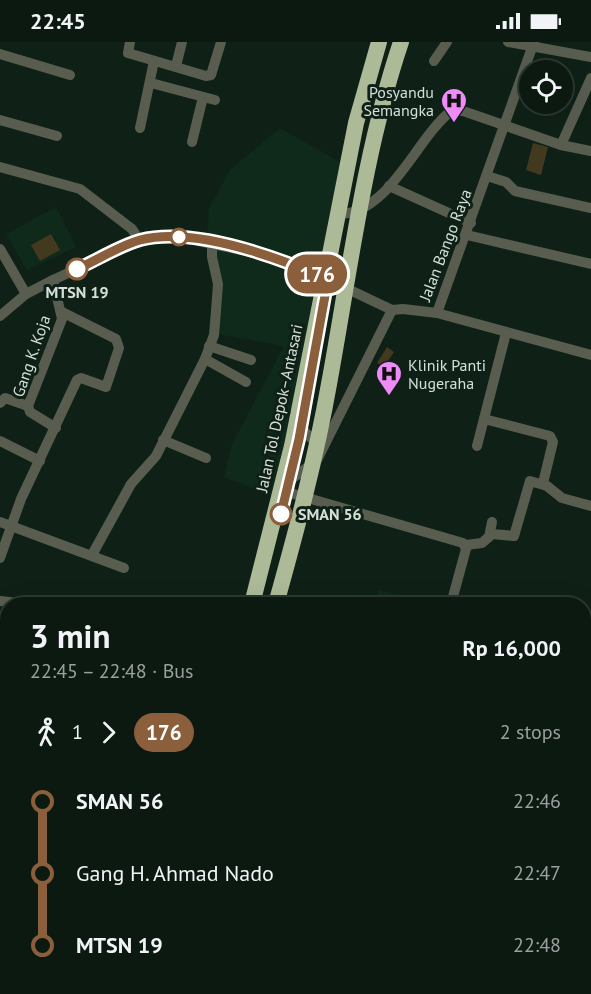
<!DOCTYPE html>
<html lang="en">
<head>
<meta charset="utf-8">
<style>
  :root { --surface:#0b1911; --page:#19261f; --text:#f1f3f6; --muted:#9aa09f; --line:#2b3831 }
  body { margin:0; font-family:"PT Sans",sans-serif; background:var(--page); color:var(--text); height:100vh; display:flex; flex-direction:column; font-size:22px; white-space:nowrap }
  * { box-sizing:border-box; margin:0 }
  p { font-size:20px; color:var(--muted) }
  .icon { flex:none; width:33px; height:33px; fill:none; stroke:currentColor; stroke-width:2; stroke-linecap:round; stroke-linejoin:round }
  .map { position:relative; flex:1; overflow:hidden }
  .side { position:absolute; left:0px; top:555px; width:591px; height:398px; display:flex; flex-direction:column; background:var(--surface); border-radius:24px 24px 0 0; box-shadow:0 6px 24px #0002,0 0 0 2px var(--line) }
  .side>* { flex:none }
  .badge { padding:0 12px; border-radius:20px; font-size:21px; line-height:39px }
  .fabs { position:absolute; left:519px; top:18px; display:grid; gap:12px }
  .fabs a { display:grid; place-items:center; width:54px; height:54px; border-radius:50%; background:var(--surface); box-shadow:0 6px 24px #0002,0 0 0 2px var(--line); font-size:30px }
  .map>.badge { position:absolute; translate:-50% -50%; box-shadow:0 0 0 3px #fff }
  .legs { display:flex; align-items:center; gap:9px; height:66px; padding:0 30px; font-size:20px }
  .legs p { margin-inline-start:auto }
  .headline { display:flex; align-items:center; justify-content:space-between; height:102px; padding:0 30px }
  h1 { font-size:33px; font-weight:600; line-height:45px }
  ul { padding:0 30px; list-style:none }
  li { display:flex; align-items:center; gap:21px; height:72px; font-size:22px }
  li i { display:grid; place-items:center; width:9px; height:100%; margin:0 8px; background:currentColor }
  li i::after { content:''; width:15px; height:15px; margin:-8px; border:4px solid; border-radius:50%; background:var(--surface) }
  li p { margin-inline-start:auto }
  li:first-child i { background:linear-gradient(#0000 50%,currentColor 0) }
  li:last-child i { background:linear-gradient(currentColor 50%,#0000 0) }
  .status { display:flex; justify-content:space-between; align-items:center; height:42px; padding:0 30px; background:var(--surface); direction:ltr }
  .status svg { height:16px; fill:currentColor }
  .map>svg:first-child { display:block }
</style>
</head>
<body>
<div class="status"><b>22:45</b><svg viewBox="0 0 49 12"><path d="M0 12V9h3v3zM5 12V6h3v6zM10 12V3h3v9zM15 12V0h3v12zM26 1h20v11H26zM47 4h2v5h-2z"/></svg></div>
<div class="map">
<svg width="591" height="952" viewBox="0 0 591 952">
  <rect width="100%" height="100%" fill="#0f2117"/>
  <g fill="#0f291b">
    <polygon points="280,86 340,120 275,455 224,435 232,402 284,304 218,292 220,240 207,196 209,166 230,128"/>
    <polygon points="56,165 76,205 27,228 6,192"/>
    <polygon points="379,548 430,562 375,562"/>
  </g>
  <g fill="#42391e">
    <polygon points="533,101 548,105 541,133 526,128"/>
    <polygon points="51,192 60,208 40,219 31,203"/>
    <polygon points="387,305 394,310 384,325 377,321"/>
  </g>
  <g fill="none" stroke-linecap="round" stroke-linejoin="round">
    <g stroke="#585d50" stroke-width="10">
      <polyline points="130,0 128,11 206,34 211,33 221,0"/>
      <polyline points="508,0 591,15"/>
      <polyline points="0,12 70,33"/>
      <polyline points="434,19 447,0"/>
      <polyline points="176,24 182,0"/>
      <polyline points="151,41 215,58"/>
      <polyline points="0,78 57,94"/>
      <polyline points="140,86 154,19"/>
      <polyline points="192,100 203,55"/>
      <polyline points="561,103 591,36"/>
      <polyline points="0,125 80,147 132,187 139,198"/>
      <polyline points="487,134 506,140 515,149 591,166"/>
      <polyline points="389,144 471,181"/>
      <path d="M341,172C390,170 416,97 451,69H463L561,103L591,109"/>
      <polyline points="467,193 591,222"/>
      <polyline points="0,207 26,252"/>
      <polyline points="437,271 591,313"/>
      <polyline points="0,274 26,252 53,238 139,198 170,193 246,209 308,228 392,268"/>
      <polyline points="209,304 251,318"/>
      <polyline points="205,317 246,340"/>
      <polyline points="0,361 5,356 28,364"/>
      <polyline points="28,364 62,277 53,238"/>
      <polyline points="28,364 30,370 56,386"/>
      <polyline points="484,377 550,394 553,400 543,441"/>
      <polyline points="301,386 311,396 323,398"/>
      <polyline points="163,398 206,416"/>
      <polyline points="0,399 40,419"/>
      <polyline points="477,404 506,291"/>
      <polyline points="289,439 317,418 392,268 403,267 437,271 534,0"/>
      <polyline points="287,450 463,501 466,507 451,562"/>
      <polyline points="0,480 124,526"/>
      <polyline points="489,495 492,480"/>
      <polyline points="466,503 482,501 492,492 514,494 530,439 547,444 562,456 591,464"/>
      <polyline points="92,513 131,442 156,414 205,317 214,293 216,269 218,242 212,215 212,201"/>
      <polyline points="0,516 21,457 77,338 81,336 106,345 119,306 116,297 62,270"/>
      <polyline points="0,559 27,562"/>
      <polyline points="584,613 591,616"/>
      <polyline points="584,785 591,787"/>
      <polyline points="584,874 591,876"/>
      <polyline points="464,952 468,945"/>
    </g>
    <g stroke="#adba98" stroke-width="16">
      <polyline points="123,952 126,945"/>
      <polyline points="148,952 151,945"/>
    </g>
    <g stroke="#adba98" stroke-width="16">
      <polyline points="252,562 292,404 356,81 379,0"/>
      <path d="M276,562C296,490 316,416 329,342C350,228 364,110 401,0"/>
    </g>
  </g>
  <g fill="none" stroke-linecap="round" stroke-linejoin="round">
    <defs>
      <path id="line-1" d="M77,227C97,218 119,204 140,198C194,184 279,216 328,237L299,397L281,472"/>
    </defs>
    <use href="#line-1" stroke="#fff" stroke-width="14"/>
    <use href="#line-1" stroke="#8b5e3c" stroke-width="9"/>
  </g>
  <defs>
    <symbol id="hospital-pin" viewBox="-11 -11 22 30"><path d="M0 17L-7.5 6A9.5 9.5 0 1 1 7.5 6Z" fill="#ef8bf7" stroke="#0f2117"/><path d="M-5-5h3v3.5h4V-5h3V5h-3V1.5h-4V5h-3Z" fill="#111"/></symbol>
  </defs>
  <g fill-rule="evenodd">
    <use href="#hospital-pin" x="439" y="44" width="30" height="40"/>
    <use href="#hospital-pin" x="374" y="317" width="30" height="40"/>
  </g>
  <g fill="#fff" stroke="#8b5e3c" stroke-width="3">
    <circle cx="179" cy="195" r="8"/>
    <circle cx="77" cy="227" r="10"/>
    <circle cx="281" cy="472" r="10"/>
  </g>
  <g text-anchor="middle" stroke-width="6" stroke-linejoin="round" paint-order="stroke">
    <g font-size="16" fill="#d4e0d8" stroke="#0f2117" text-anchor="end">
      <text x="434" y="56">Posyandu<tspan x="434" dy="18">Semangka</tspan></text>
      <text x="408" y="329" text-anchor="start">Klinik Panti<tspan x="408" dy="18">Nugeraha</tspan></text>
    </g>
    <g font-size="16" fill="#d4e0d8" stroke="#0f2117">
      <text transform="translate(445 203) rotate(-69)" y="6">Jalan Bango Raya</text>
      <text transform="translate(31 314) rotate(-71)" y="6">Gang K. Koja</text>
      <text transform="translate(279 366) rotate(-78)" y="6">Jalan Tol Depok–Antasari</text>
    </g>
    <g font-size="16" font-weight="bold" fill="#d4e0d8" stroke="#0f2117">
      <text x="77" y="256">MTSN 19</text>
      <text x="298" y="478" text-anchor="start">SMAN 56</text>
    </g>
  </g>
</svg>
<div class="fabs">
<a><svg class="icon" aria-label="locate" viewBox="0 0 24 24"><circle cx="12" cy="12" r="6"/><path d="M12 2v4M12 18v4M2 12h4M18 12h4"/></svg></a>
</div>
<b class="badge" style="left:317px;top:232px;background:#8b5e3c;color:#fff">176</b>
<section class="side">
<div class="headline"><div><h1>3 min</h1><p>22:45 – 22:48 · Bus</p></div><b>Rp 16,000</b></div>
<div class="legs"><svg class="icon" aria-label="walk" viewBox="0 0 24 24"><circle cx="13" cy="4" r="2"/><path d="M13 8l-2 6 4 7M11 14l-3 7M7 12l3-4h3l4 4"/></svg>1<svg class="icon" aria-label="forward" viewBox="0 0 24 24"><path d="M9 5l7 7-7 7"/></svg><b class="badge" style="background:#8b5e3c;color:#fff">176</b><p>2 stops</p></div>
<ul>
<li><i style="color:#8b5e3c"></i><b>SMAN 56</b><p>22:46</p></li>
<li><i style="color:#8b5e3c"></i><span>Gang H. Ahmad Nado</span><p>22:47</p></li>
<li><i style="color:#8b5e3c"></i><b>MTSN 19</b><p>22:48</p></li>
</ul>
</section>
</div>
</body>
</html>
